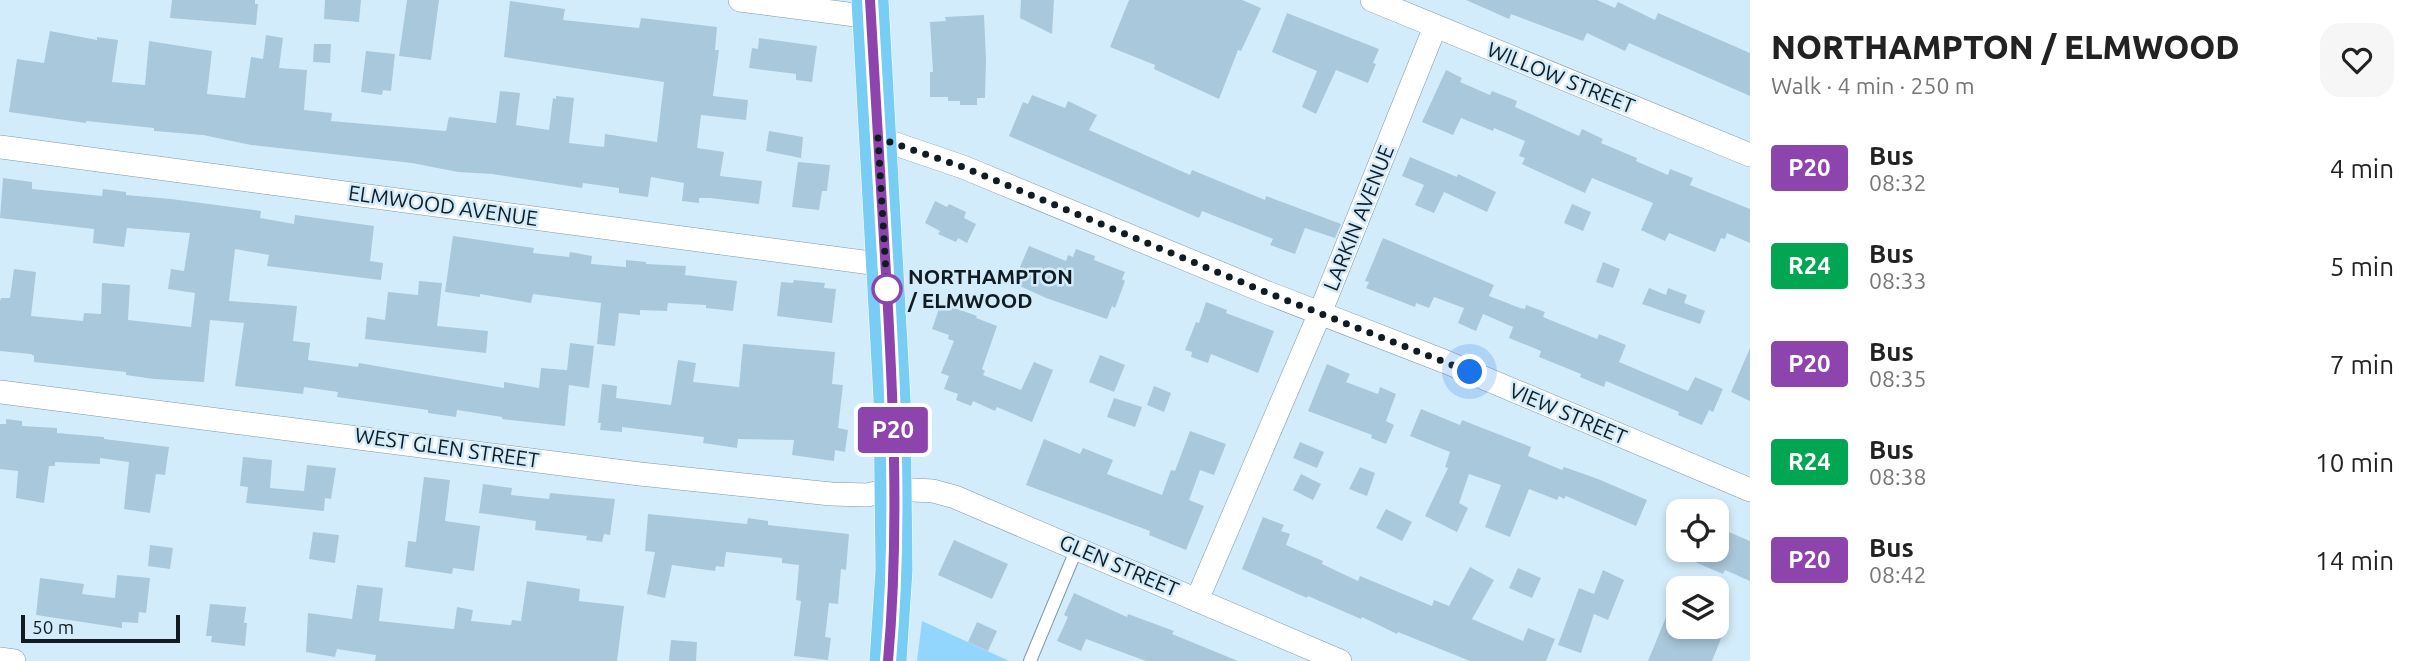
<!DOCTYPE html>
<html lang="en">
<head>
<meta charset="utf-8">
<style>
  :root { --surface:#fff; --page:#f6f6f6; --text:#222; --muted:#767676 }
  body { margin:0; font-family:Ubuntu,sans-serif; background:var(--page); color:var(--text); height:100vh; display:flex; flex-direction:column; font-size:26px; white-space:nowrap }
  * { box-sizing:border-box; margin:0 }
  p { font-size:23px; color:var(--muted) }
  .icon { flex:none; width:38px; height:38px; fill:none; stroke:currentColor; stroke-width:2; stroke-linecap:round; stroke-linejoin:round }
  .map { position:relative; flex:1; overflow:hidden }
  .side { display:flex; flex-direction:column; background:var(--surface); width:665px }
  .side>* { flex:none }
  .badge { padding:0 14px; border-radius:5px; font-size:24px; line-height:46px }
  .fabs { position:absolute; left:1666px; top:499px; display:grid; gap:14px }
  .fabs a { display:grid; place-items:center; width:63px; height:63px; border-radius:14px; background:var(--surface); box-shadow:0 4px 10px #0003; font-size:35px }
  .scale { position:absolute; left:21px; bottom:18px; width:159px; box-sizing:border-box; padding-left:7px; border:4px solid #101b22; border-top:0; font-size:19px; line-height:24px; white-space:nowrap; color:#101b22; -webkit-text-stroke:5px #d3ecfb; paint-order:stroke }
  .you { position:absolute; width:35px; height:35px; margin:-18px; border:5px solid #fff; border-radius:50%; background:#1a73e8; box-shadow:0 0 0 10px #1a73e833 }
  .map>.badge { position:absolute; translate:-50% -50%; box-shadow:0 0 0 4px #fff }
  .round { display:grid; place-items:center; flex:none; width:74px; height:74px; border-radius:21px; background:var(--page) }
  .overview { display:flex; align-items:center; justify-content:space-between; height:119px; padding:0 21px }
  h1 { font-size:33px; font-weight:800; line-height:52px }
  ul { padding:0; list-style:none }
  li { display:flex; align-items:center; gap:21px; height:98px; padding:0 21px }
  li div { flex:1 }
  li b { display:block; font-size:26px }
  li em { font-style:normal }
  li .badge { min-width:77px; font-weight:700; text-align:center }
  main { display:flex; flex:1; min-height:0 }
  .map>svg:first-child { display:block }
</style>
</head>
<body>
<main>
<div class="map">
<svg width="1750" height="661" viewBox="0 0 1750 661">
  <rect width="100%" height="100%" fill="#d3ecfb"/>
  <polygon fill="#92d6fe" points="922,621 1009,661 917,661"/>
  <g fill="#aac8db">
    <polygon points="172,0 255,0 255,4 258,4 256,25 170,18"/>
    <polygon points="325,0 361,0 359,22 324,19"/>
    <polygon points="407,0 439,0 431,60 399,56"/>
    <polygon points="1021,0 1054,0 1052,34 1020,18"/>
    <polygon points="1129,0 1242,0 1261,8 1241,51 1238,50 1219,99 1154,69 1155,65 1110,47"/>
    <polygon points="1466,0 1597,0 1615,8 1618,2 1655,20 1658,13 1750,53 1750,96 1629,43 1625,51 1587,33 1583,41 1511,14 1509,19"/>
    <polygon points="510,1 565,9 563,20 639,28 641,18 717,27 715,50 719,50 713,96 748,100 746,120 701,115 697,148 724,152 720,176 762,181 759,204 710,198 699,198 699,203 682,201 684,183 651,177 648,197 619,193 619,188 583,183 582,188 492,174 458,172 412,163 251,145 203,135 154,131 154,128 86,121 86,123 9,112 17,59 44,63 50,31 97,40 97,37 118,40 112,82 145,85 149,41 212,51 207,94 245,98 251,57 263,59 266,35 283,38 279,68 307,70 304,110 332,113 331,121 446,131 449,117 496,123 500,91 520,93 516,125 549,130 553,98 556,99 556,96 574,98 569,143 604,147 605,134 657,142 664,82 504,57"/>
    <polygon points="1287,13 1379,49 1373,63 1376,64 1368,83 1336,70 1316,114 1302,107 1317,71 1272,52"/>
    <polygon points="984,15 986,59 985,98 977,98 977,105 960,105 960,101 948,101 948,97 930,97 930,72 933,72 930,22 946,21 945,17"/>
    <polygon points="759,38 817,46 812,82 796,80 796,74 749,68 752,48 758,49"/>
    <polygon points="314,44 331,44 330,63 313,62"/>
    <polygon points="366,51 395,54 391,91 383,90 382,95 361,92"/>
    <polygon points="1446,70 1462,78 1460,82 1490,95 1492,91 1517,101 1515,107 1579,136 1582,129 1603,139 1601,143 1637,158 1636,161 1668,175 1670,169 1693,178 1690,185 1750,209 1750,243 1727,233 1725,239 1721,238 1715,252 1669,233 1665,241 1641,230 1653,203 1592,178 1585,193 1522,164 1525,158 1519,156 1525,141 1494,128 1493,131 1461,118 1453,135 1422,122"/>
    <polygon points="1032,95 1065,108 1068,101 1097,115 1089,130 1190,175 1192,170 1265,200 1266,196 1341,224 1335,238 1305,228 1295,254 1270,245 1273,239 1202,211 1199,218 1009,136 1023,102 1028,104"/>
    <polygon points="769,131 803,137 801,158 766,151"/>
    <polygon points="1410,157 1457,177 1458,174 1496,192 1487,212 1444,192 1434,213 1415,205 1424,185 1402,176"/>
    <polygon points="798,162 830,165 827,191 822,191 819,210 792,207"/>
    <polygon points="3,178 32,182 32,189 102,196 103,189 126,192 126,195 171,199 261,211 260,218 294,224 295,215 374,226 370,261 383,263 381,280 267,266 269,255 235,249 229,301 297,306 293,341 310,343 308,360 358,367 359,363 504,388 504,382 539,388 541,368 567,370 570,343 594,346 589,388 569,385 565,426 502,419 502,417 457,410 456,417 428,413 428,410 337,397 338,392 304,387 303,394 235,386 244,323 210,320 204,382 154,379 126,375 126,372 34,362 34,356 31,354 0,351 0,301 1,298 10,298 14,269 36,272 31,316 83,321 84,313 101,314 102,283 130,285 128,320 191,327 195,293 168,289 171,269 184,271 190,233 127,228 124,247 93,243 94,229 0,218"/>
    <polygon points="935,201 947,207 949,204 966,212 964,218 976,224 967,243 958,238 956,242 938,234 940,231 925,223"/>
    <polygon points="1572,204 1591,212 1583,231 1564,223"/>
    <polygon points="453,236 534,248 533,253 569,257 570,252 592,256 591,264 626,267 626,260 646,262 646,264 686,266 685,275 737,281 733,311 706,308 706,305 668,303 667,311 640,310 640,315 619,313 615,346 597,344 601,303 533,294 531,303 480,294 480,297 445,292"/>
    <polygon points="1383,238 1494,285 1489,296 1520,308 1525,309 1526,305 1545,312 1543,317 1597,339 1599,334 1626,345 1619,362 1688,391 1695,377 1723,389 1713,412 1709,410 1702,425 1678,415 1679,412 1606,381 1604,387 1580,377 1581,374 1539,357 1541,351 1509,338 1513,327 1483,314 1476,331 1458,323 1464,308 1434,297 1429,308 1416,303 1415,307 1366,288 1369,282 1365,281"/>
    <polygon points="1029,246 1066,261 1068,255 1073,257 1076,249 1095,256 1094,260 1125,272 1122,279 1125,281 1115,308 1112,306 1107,319 1046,298 1013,283"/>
    <polygon points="1603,262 1620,269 1613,288 1596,282"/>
    <polygon points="794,280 825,283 824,288 836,289 832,323 777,316 781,282 793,283"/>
    <polygon points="419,281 442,283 437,326 488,331 486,353 365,339 367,317 385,320 388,292 418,295"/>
    <polygon points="1649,288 1666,295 1668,288 1687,295 1684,303 1705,311 1700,324 1642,304"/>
    <polygon points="1206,302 1227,310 1226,313 1274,331 1258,373 1211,354 1208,363 1191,357 1192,352 1185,350 1196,322 1199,323"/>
    <polygon points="941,303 977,316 976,318 997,326 982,369 985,371 983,375 1021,390 1034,362 1053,370 1032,422 997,407 995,411 973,401 971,406 956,400 958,394 944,389 949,376 941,373 954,341 948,339 949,335 932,329"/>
    <polygon points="743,344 835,352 832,384 843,385 838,428 848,430 845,452 835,450 834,461 792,455 794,440 738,439 737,448 703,443 704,437 622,427 622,432 600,430 601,423 598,423 602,384 617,386 616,398 671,405 678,360 696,363 693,382 739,387"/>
    <polygon points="1750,348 1750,401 1731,392"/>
    <polygon points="1100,355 1125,365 1114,392 1089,382"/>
    <polygon points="1327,364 1350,374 1346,382 1378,394 1380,387 1396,394 1386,421 1394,425 1386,444 1371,438 1372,435 1308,411"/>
    <polygon points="1154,386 1171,393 1164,412 1147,405"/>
    <polygon points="1114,398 1142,407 1135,427 1107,417"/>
    <polygon points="1421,409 1460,425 1462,420 1531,447 1528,456 1562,470 1564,467 1598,479 1647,500 1636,526 1566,496 1564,499 1559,496 1557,500 1529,489 1510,537 1485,527 1501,485 1469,474 1459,503 1468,508 1457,532 1425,516 1448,468 1445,467 1450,452 1410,436"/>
    <polygon points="6,419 22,421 22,426 57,428 57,433 104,437 104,439 169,447 165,475 156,474 150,513 124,509 129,462 100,458 100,464 55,462 55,466 49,466 44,503 16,498 18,471 0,469 0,424 6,424"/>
    <polygon points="1190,431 1226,444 1214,475 1200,470 1189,500 1204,506 1186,550 1149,535 1150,531 1026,485 1044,439 1080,454 1083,448 1113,460 1107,474 1162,495 1171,470 1175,471"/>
    <polygon points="1300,442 1324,452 1317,468 1293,458"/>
    <polygon points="243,457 272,460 270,488 304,491 307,465 336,468 331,499 325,498 324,511 246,503 248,487 240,486"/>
    <polygon points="1360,467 1375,473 1367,496 1349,489"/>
    <polygon points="1301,474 1321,484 1313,500 1293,490"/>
    <polygon points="424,477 450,480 445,521 480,526 474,571 453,568 452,574 405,567 408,541 416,542"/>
    <polygon points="483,484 512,488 511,495 549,499 550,493 615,499 610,535 604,534 602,542 586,540 587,536 535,530 536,521 479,513"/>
    <polygon points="1386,509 1412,522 1402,541 1376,528"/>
    <polygon points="648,514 747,524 748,518 768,521 768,525 849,534 846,570 841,569 838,604 829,603 825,637 831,638 828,660 794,656 801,601 796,600 799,565 782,563 782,558 726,552 724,567 716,566 715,571 672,565 665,598 647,594 655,552 645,551"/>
    <polygon points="1263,517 1284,525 1281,531 1290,534 1286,545 1323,561 1322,564 1358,581 1360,576 1432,606 1434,600 1449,606 1470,567 1494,580 1472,619 1523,641 1528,628 1555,639 1546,661 1470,661 1398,632 1397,634 1362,617 1361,619 1308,596 1307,598 1242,569"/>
    <polygon points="1717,527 1750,541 1750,581 1725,570 1723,574 1695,562 1700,550 1717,550"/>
    <polygon points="313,532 339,535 335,563 309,559"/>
    <polygon points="954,540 1008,564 992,599 938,575"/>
    <polygon points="150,545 173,548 170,569 148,566"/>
    <polygon points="1518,568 1541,578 1532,598 1509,588"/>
    <polygon points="1603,570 1624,580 1608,620 1594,614 1581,653 1558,645 1579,588 1594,594"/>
    <polygon points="117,575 150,578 146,613 139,612 138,623 122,622 122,628 36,615 40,578 84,584 82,594 115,598"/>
    <polygon points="527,581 580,589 579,601 624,606 617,661 375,661 376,655 337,649 335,657 306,652 308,613 352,619 357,585 383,588 379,621 454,629 457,607 473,610 471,621 511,625 512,620 521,621"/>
    <polygon points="1678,588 1678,626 1726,626 1712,661 1648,661"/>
    <polygon points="1074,593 1127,617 1128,614 1174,631 1172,634 1238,661 1146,661 1086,639 1081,651 1057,641 1068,617 1064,615"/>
    <polygon points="210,604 246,607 244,623 247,623 245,646 211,642 212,636 206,636"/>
    <polygon points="977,622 997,631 988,651 968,642"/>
    <polygon points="671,640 697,642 696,661 669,661"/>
  </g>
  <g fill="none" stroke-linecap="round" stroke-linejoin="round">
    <defs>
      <polyline id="lane" points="1030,661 1077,548"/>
      <g id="street">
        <polyline points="740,0 871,17"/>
        <polyline points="1372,0 1750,155"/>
        <polyline points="878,138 963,167 1268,293 1446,362 1750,490"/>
        <polyline points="0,147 886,265"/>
        <polyline points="0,392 640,474 831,494 867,495 894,489 933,491 955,497 1340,661"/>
        <polyline points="1197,600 1320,313 1435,27"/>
        <polyline points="0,659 14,661"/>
      </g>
      <polyline id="primary" points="870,0 892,399 894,570 888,661"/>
    </defs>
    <use href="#lane" stroke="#7b98aa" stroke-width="14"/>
    <use href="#street" stroke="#7b98aa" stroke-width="24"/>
    <use href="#primary" stroke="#fff" stroke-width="38"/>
    <use href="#lane" stroke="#fff" stroke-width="12"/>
    <use href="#street" stroke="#fff" stroke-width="23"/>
    <use href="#primary" stroke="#78cdf4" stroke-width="37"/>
  </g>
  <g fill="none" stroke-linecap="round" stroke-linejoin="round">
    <defs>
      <path id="line" d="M870,0C876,97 882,194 887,291C894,414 899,538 888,661"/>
    </defs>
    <use href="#line" stroke="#fff" stroke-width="16"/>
    <use href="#line" stroke="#8e44ad" stroke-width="10"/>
    <polyline stroke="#101b22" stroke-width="7" stroke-dasharray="0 12.6" points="887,289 878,138 963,167 1268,293 1470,372"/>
  </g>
  <circle fill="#fff" stroke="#8e44ad" stroke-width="3.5" cx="887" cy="289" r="14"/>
  <g text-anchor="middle" stroke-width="5" stroke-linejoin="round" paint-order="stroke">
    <g font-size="21" fill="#101b22" stroke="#d3ecfb">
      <text transform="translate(1561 78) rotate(22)" y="7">WILLOW STREET</text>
      <text transform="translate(443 206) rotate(8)" y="7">ELMWOOD AVENUE</text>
      <text transform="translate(1359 218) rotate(-68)" y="7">LARKIN AVENUE</text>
      <text transform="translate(1568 414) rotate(23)" y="7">VIEW STREET</text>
      <text transform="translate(447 448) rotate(8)" y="7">WEST GLEN STREET</text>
      <text transform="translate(1119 566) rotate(23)" y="7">GLEN STREET</text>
    </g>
    <g font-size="21" font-weight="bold" fill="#101b22" stroke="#d3ecfb" text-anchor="start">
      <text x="908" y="284">NORTHAMPTON<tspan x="908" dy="24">/ ELMWOOD</tspan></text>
    </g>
  </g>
</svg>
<div class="fabs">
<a><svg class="icon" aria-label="locate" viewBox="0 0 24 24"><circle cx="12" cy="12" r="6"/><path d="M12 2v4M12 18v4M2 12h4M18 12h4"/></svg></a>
<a><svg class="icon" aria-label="layers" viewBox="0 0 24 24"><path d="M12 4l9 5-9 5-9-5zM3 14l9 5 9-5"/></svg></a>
</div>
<div class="scale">50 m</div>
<div class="you" style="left:1470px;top:372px"></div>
<b class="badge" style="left:893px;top:430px;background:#8e44ad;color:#fff">P20</b>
</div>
<section class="side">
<div class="overview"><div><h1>NORTHAMPTON / ELMWOOD</h1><p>Walk · 4 min · 250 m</p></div><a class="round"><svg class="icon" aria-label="heart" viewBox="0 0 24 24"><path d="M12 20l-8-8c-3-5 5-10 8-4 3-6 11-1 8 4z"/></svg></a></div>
<ul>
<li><span class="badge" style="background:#8e44ad;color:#fff">P20</span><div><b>Bus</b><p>08:32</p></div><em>4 min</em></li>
<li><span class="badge" style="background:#00a651;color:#fff">R24</span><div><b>Bus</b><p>08:33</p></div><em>5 min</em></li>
<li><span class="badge" style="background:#8e44ad;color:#fff">P20</span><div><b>Bus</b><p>08:35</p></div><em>7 min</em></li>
<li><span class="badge" style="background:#00a651;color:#fff">R24</span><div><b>Bus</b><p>08:38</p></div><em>10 min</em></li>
<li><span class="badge" style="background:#8e44ad;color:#fff">P20</span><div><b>Bus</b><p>08:42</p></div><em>14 min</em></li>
</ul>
</section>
</main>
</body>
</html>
